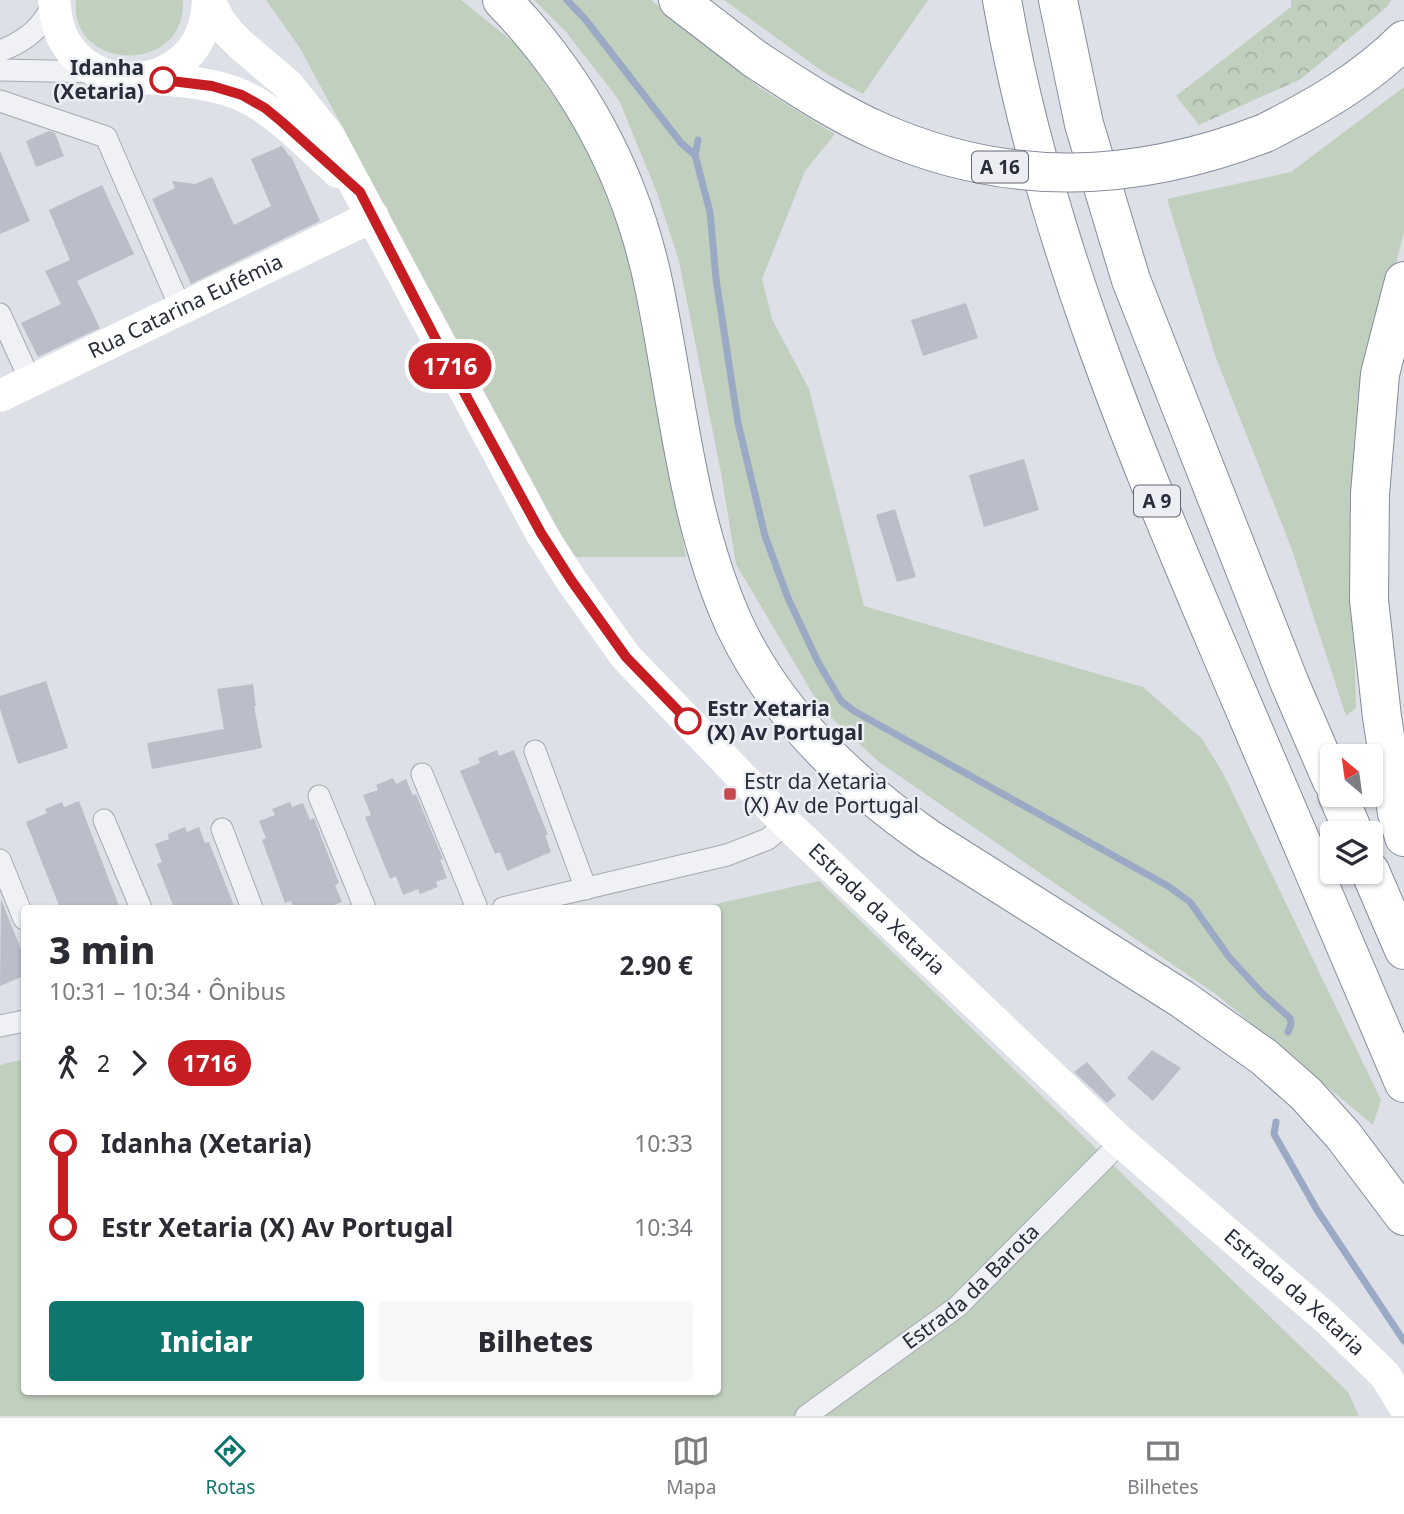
<!DOCTYPE html>
<html lang="pt">
<head>
<meta charset="utf-8">
<style>
  :root { --surface:#fff; --page:#f7f7f7; --text:#2b2b33; --muted:#7c7c81; --line:#e1e1e2; --accent:#0f766e }
  body { margin:0; font-family:"Noto Sans",sans-serif; background:var(--page); color:var(--text); height:100vh; display:flex; flex-direction:column; font-size:26px; white-space:nowrap }
  * { box-sizing:border-box; margin:0 }
  p { font-size:23px; color:var(--muted) }
  .icon { flex:none; width:38px; height:38px; fill:none; stroke:currentColor; stroke-width:2; stroke-linecap:round; stroke-linejoin:round }
  .map { position:relative; flex:1; overflow:hidden }
  .panel { position:absolute; left:21px; top:905px; width:700px; height:490px; display:flex; flex-direction:column; background:var(--surface); border-radius:7px; box-shadow:0 2px 5px #0004 }
  .panel>* { flex:none }
  .badge { padding:0 14px; border-radius:23px; font-size:24px; line-height:46px }
  .needle { width:46px; rotate:331deg }
  .fabs { position:absolute; left:1320px; top:744px; display:grid; gap:14px }
  .fabs a { display:grid; place-items:center; width:63px; height:63px; border-radius:7px; background:var(--surface); box-shadow:0 2px 5px #0004; font-size:35px }
  .map>.badge { position:absolute; translate:-50% -50%; box-shadow:0 0 0 4px #fff }
  .legs { display:flex; align-items:center; gap:10px; height:77px; padding:0 28px; font-size:23px }
  .legs p { margin-inline-start:auto }
  .summary { display:flex; align-items:center; justify-content:space-between; height:119px; padding:0 28px }
  h1 { font-size:38px; font-weight:800; line-height:52px }
  .action { display:flex; gap:14px; margin-top:auto; padding:14px 28px }
  .action a { flex:1; height:80px; border-radius:7px; background:var(--accent); color:#fff; font-size:28px; font-weight:800; line-height:80px; text-align:center }
  .action a+a { background:var(--page); color:var(--text) }
  ul { padding:0 28px; list-style:none }
  li { display:flex; align-items:center; gap:24px; height:84px; font-size:26px }
  li i { display:grid; place-items:center; width:10px; height:100%; margin:0 9px; background:currentColor }
  li i::after { content:''; width:18px; height:18px; margin:-9px; border:5px solid; border-radius:50%; background:var(--surface) }
  li p { margin-inline-start:auto }
  li:first-child i { background:linear-gradient(#0000 50%,currentColor 0) }
  li:last-child i { background:linear-gradient(currentColor 50%,#0000 0) }
  .menu { display:flex; justify-content:space-around; align-items:center; height:98px; border-top:2px solid var(--line); background:var(--surface); font-size:19px; color:var(--muted) }
  .menu a { display:grid; justify-items:center; gap:4px }
  .menu .on { color:var(--accent) }
  .map>svg:first-child { display:block }
</style>
</head>
<body>
<div class="map">
<svg width="1404" height="1416" viewBox="0 0 1404 1416">
  <defs>
    <pattern id="forest-crowns" width="20" height="18" patternUnits="userSpaceOnUse" patternTransform="scale(1.75)"><rect width="20" height="18" fill="#c1cfbe"/><path d="M2 6a3 3 0 1 1 6 0M12 15a3 3 0 1 1 6 0" fill="none" stroke="#a6b2a4"/></pattern>
  </defs>
  <rect width="100%" height="100%" fill="#dde0e6"/>
  <g fill="#c1cfbe">
    <path d="M76,0H183C187,76 68,72 76,0Z"/>
    <polygon points="266,0 461,0 518,46 584,139 626,247 686,557 573,557 300,48"/>
    <polygon points="534,0 651,0 760,88 835,134 805,171 762,279 772,319 809,389 864,606 1143,687 1202,739 1223,773 1381,1100 1373,1125 1217,995 879,762 821,708 736,564 721,473 679,261 657,193 619,100 566,32"/>
    <polygon points="724,0 928,0 863,94 825,73"/>
    <polygon points="1404,87 1404,232 1370,365 1350,511 1356,708 1346,716 1291,547 1216,358 1167,199 1291,172"/>
    <polygon points="819,881 1348,1392 1359,1416 0,1416 0,1065 24,1059 24,1391 718,1391 718,908 698,908"/>
  </g>
  <polygon fill="url(#forest-crowns)" points="1291,0 1391,0 1388,6 1301,79 1199,125 1176,96 1291,7"/>
  <g fill="none" stroke-linecap="round" stroke-linejoin="round">
    <g stroke="#9aaac4" stroke-width="7">
      <polyline points="567,0 585,19 681,143 695,155"/>
      <polyline points="698,140 695,155 710,212 716,279 738,423 765,536 788,598 818,662 841,701 854,711 1168,886 1190,902 1229,957 1262,993 1290,1018 1291,1024 1288,1032"/>
      <polyline points="1276,1122 1274,1134 1317,1210 1404,1341"/>
    </g>
  </g>
  <g fill="#bbbec8">
    <polygon points="49,131 55,133 64,156 36,167 26,141"/>
    <polygon points="282,146 290,157 291,156 320,221 191,284 152,199 175,188 172,181 195,184 212,177 234,225 271,206 251,159"/>
    <polygon points="0,151 30,221 0,234"/>
    <polygon points="102,185 134,254 77,281 100,328 38,357 21,323 61,304 45,271 70,260 49,210"/>
    <polygon points="966,303 978,338 923,356 911,320"/>
    <polygon points="1024,459 1039,510 984,527 969,475"/>
    <polygon points="895,509 916,577 897,582 876,515"/>
    <polygon points="46,681 68,748 18,764 0,709 0,696"/>
    <polygon points="253,684 256,706 254,706 262,748 152,769 147,743 224,729 217,689"/>
    <polygon points="497,750 499,756 514,750 548,835 545,835 551,852 507,871 500,852 495,854 460,771 480,763 478,758"/>
    <polygon points="393,778 396,784 406,779 413,796 416,794 443,859 440,860 447,878 436,882 438,887 420,894 418,889 403,895 396,876 390,879 365,817 371,815 363,795 378,790 376,785"/>
    <polygon points="79,801 114,893 120,908 60,908 26,822 47,813 45,809 62,802 64,807"/>
    <polygon points="290,802 292,807 303,803 310,820 314,818 339,883 335,885 342,902 325,908 294,908 291,901 285,903 262,840 266,838 259,821 275,815 272,809"/>
    <polygon points="185,827 187,832 199,827 205,843 209,842 235,908 174,908 157,864 162,862 155,844 169,839 168,834"/>
    <polygon points="1,899 24,957 24,976 0,986"/>
    <polygon points="1152,1050 1181,1068 1153,1101 1127,1078"/>
    <polygon points="1087,1062 1116,1095 1107,1103 1074,1072"/>
  </g>
  <g fill="none" stroke-linecap="round" stroke-linejoin="round">
    <defs>
      <g id="street">
        <path d="M0,51C26,41 44,27 54,0"/>
        <polyline points="0,70 96,72"/>
        <polyline points="0,101 106,137 181,309"/>
        <polyline points="0,314 31,382"/>
        <polyline points="535,751 586,889"/>
        <polyline points="422,774 477,908"/>
        <polyline points="319,796 365,908"/>
        <polyline points="104,820 141,908"/>
        <polyline points="222,829 252,908"/>
        <polyline points="0,860 24,919"/>
        <polyline points="503,908 727,855 768,839 786,823"/>
        <polyline points="0,1026 24,1021"/>
        <path id="s1" d="M806,1416L957,1307L1121,1142"/>
      </g>
      <g id="highway">
        <path d="M502,0C581,82 633,180 655,291C678,403 687,521 735,626C777,715 850,784 929,839L1182,999L1264,1057L1306,1094L1343,1135L1404,1216"/>
        <polyline points="678,0 755,59"/>
        <path d="M1002,0C1041,225 1130,440 1219,649C1281,794 1342,938 1404,1083"/>
        <polyline points="1058,0 1084,124 1131,280 1290,684 1332,781"/>
        <path d="M1265,133C1316,107 1364,80 1404,40"/>
        <polyline points="1404,281 1380,374 1370,494 1369,600 1382,717 1397,813 1404,837"/>
        <polyline points="1337,794 1354,833"/>
        <polyline points="1370,871 1404,950"/>
      </g>
    </defs>
    <use href="#street" stroke="#a6aab3" stroke-width="23"/>
    <use href="#highway" stroke="#858c9b" stroke-width="40"/>
    <use href="#street" stroke="#eff1f4" stroke-width="21"/>
    <g stroke="#fff" stroke-width="32">
      <path d="M54,0C56,15 57,29 65,42C91,87 158,91 191,51C203,36 207,18 208,0"/>
      <path id="s2" d="M209,0L219,20L229,33L241,45L288,85L329,136L541,533L571,580L626,657L786,823L1121,1142L1326,1318L1385,1375L1404,1406"/>
      <path d="M146,78C177,81 212,82 241,95C276,110 310,147 338,172"/>
      <path id="s3" d="M0,396L373,216"/>
    </g>
    <use href="#highway" stroke="#fff" stroke-width="38"/>
    <defs>
      <path id="highway-bridge" d="M755,59C795,85 835,112 878,131C1008,189 1135,183 1265,133"/>
    </defs>
    <use href="#highway-bridge" stroke="#858c9b" stroke-width="40" stroke-linecap="butt"/>
    <use href="#highway-bridge" stroke="#fff" stroke-width="38"/>
  </g>
  <g fill="none" stroke-linecap="round" stroke-linejoin="round">
    <defs>
      <polyline id="line-1" points="163,80 212,86 242,95 265,108 282,122 360,192 446,359 541,533 571,580 626,657 688,721"/>
    </defs>
    <use href="#line-1" stroke="#fff" stroke-width="16"/>
    <use href="#line-1" stroke="#c61d23" stroke-width="10"/>
  </g>
  <g fill="#fff" stroke="#c61d23" stroke-width="3.5">
    <circle cx="163" cy="80" r="12"/>
    <circle cx="688" cy="721" r="12"/>
  </g>
  <rect fill="#c5484f" stroke="#eceef4" stroke-width="2.5" x="723" y="787" width="14" height="14" rx="3.5"/>
  <g text-anchor="middle" stroke-width="5" stroke-linejoin="round" paint-order="stroke">
    <g fill="#eceef4" stroke="#626772" stroke-width="2">
      <rect x="972" y="151.5" width="56" height="31" rx="5"/>
      <rect x="1134" y="485.5" width="46" height="31" rx="5"/>
    </g>
    <g font-size="19" font-weight="bold" fill="#272d3b">
      <text x="1000" y="174">A 16</text>
      <text x="1157" y="508">A 9</text>
    </g>
    <g font-size="21" font-weight="bold" fill="#272d3b" stroke="#eceef4" text-anchor="end">
      <text x="144" y="75">Idanha<tspan x="144" dy="24">(Xetaria)</tspan></text>
      <text x="707" y="716" text-anchor="start">Estr Xetaria<tspan x="707" dy="24">(X) Av Portugal</tspan></text>
    </g>
    <g font-size="21" fill="#272d3b" stroke="#eceef4">
      <text dy="7" stroke="none"><textPath href="#s3" startOffset="206">Rua Catarina Eufémia</textPath></text>
      <text dy="7" stroke="none"><textPath href="#s2" startOffset="1139">Estrada da Xetaria</textPath></text>
      <text dy="7" stroke="none"><textPath href="#s1" startOffset="210">Estrada da Barota</textPath></text>
      <text dy="7" stroke="none"><textPath href="#s2" startOffset="1706">Estrada da Xetaria</textPath></text>
    </g>
    <g font-size="21" fill="#272d3b" stroke="#eceef4" text-anchor="start">
      <text x="744" y="789">Estr da Xetaria<tspan x="744" dy="24">(X) Av de Portugal</tspan></text>
    </g>
  </g>
</svg>
<div class="fabs">
<a><svg class="needle" viewBox="-14 -14 28 28"><path d="M0-13l5 13h-10z" fill="#e53935"/><path d="M0 13l5-13h-10z" fill="#7c7c81"/></svg></a>
<a><svg class="icon" aria-label="layers" viewBox="0 0 24 24"><path d="M12 4l9 5-9 5-9-5zM3 14l9 5 9-5"/></svg></a>
</div>
<b class="badge" style="left:450px;top:366px;background:#c61d23;color:#fff">1716</b>
<section class="panel">
<div class="summary"><div><h1>3 min</h1><p>10:31 – 10:34 · Ônibus</p></div><b>2.90 €</b></div>
<div class="legs"><svg class="icon" aria-label="walk" viewBox="0 0 24 24"><circle cx="13" cy="4" r="2"/><path d="M13 8l-2 6 4 7M11 14l-3 7M7 12l3-4h3l4 4"/></svg>2<svg class="icon" aria-label="forward" viewBox="0 0 24 24"><path d="M9 5l7 7-7 7"/></svg><b class="badge" style="background:#c61d23;color:#fff">1716</b></div>
<ul>
<li><i style="color:#c61d23"></i><b>Idanha (Xetaria)</b><p>10:33</p></li>
<li><i style="color:#c61d23"></i><b>Estr Xetaria (X) Av Portugal</b><p>10:34</p></li>
</ul>
<div class="action"><a>Iniciar</a><a>Bilhetes</a></div>
</section>
</div>
<nav class="menu">
<a class="on"><svg class="icon" aria-label="directions" viewBox="0 0 24 24"><path d="M12 3l9 9-9 9-9-9zM9 14v-3h6M13 9l2 2-2 2"/></svg>Rotas</a>
<a><svg class="icon" aria-label="map" viewBox="0 0 24 24"><path d="M3 6l6-2 6 2 6-2v14l-6 2-6-2-6 2zM9 4v14M15 6v14"/></svg>Mapa</a>
<a><svg class="icon" aria-label="tickets" viewBox="0 0 24 24"><path d="M3 7h18v10H3zM15 7v10"/></svg>Bilhetes</a>
</nav>
</body>
</html>
